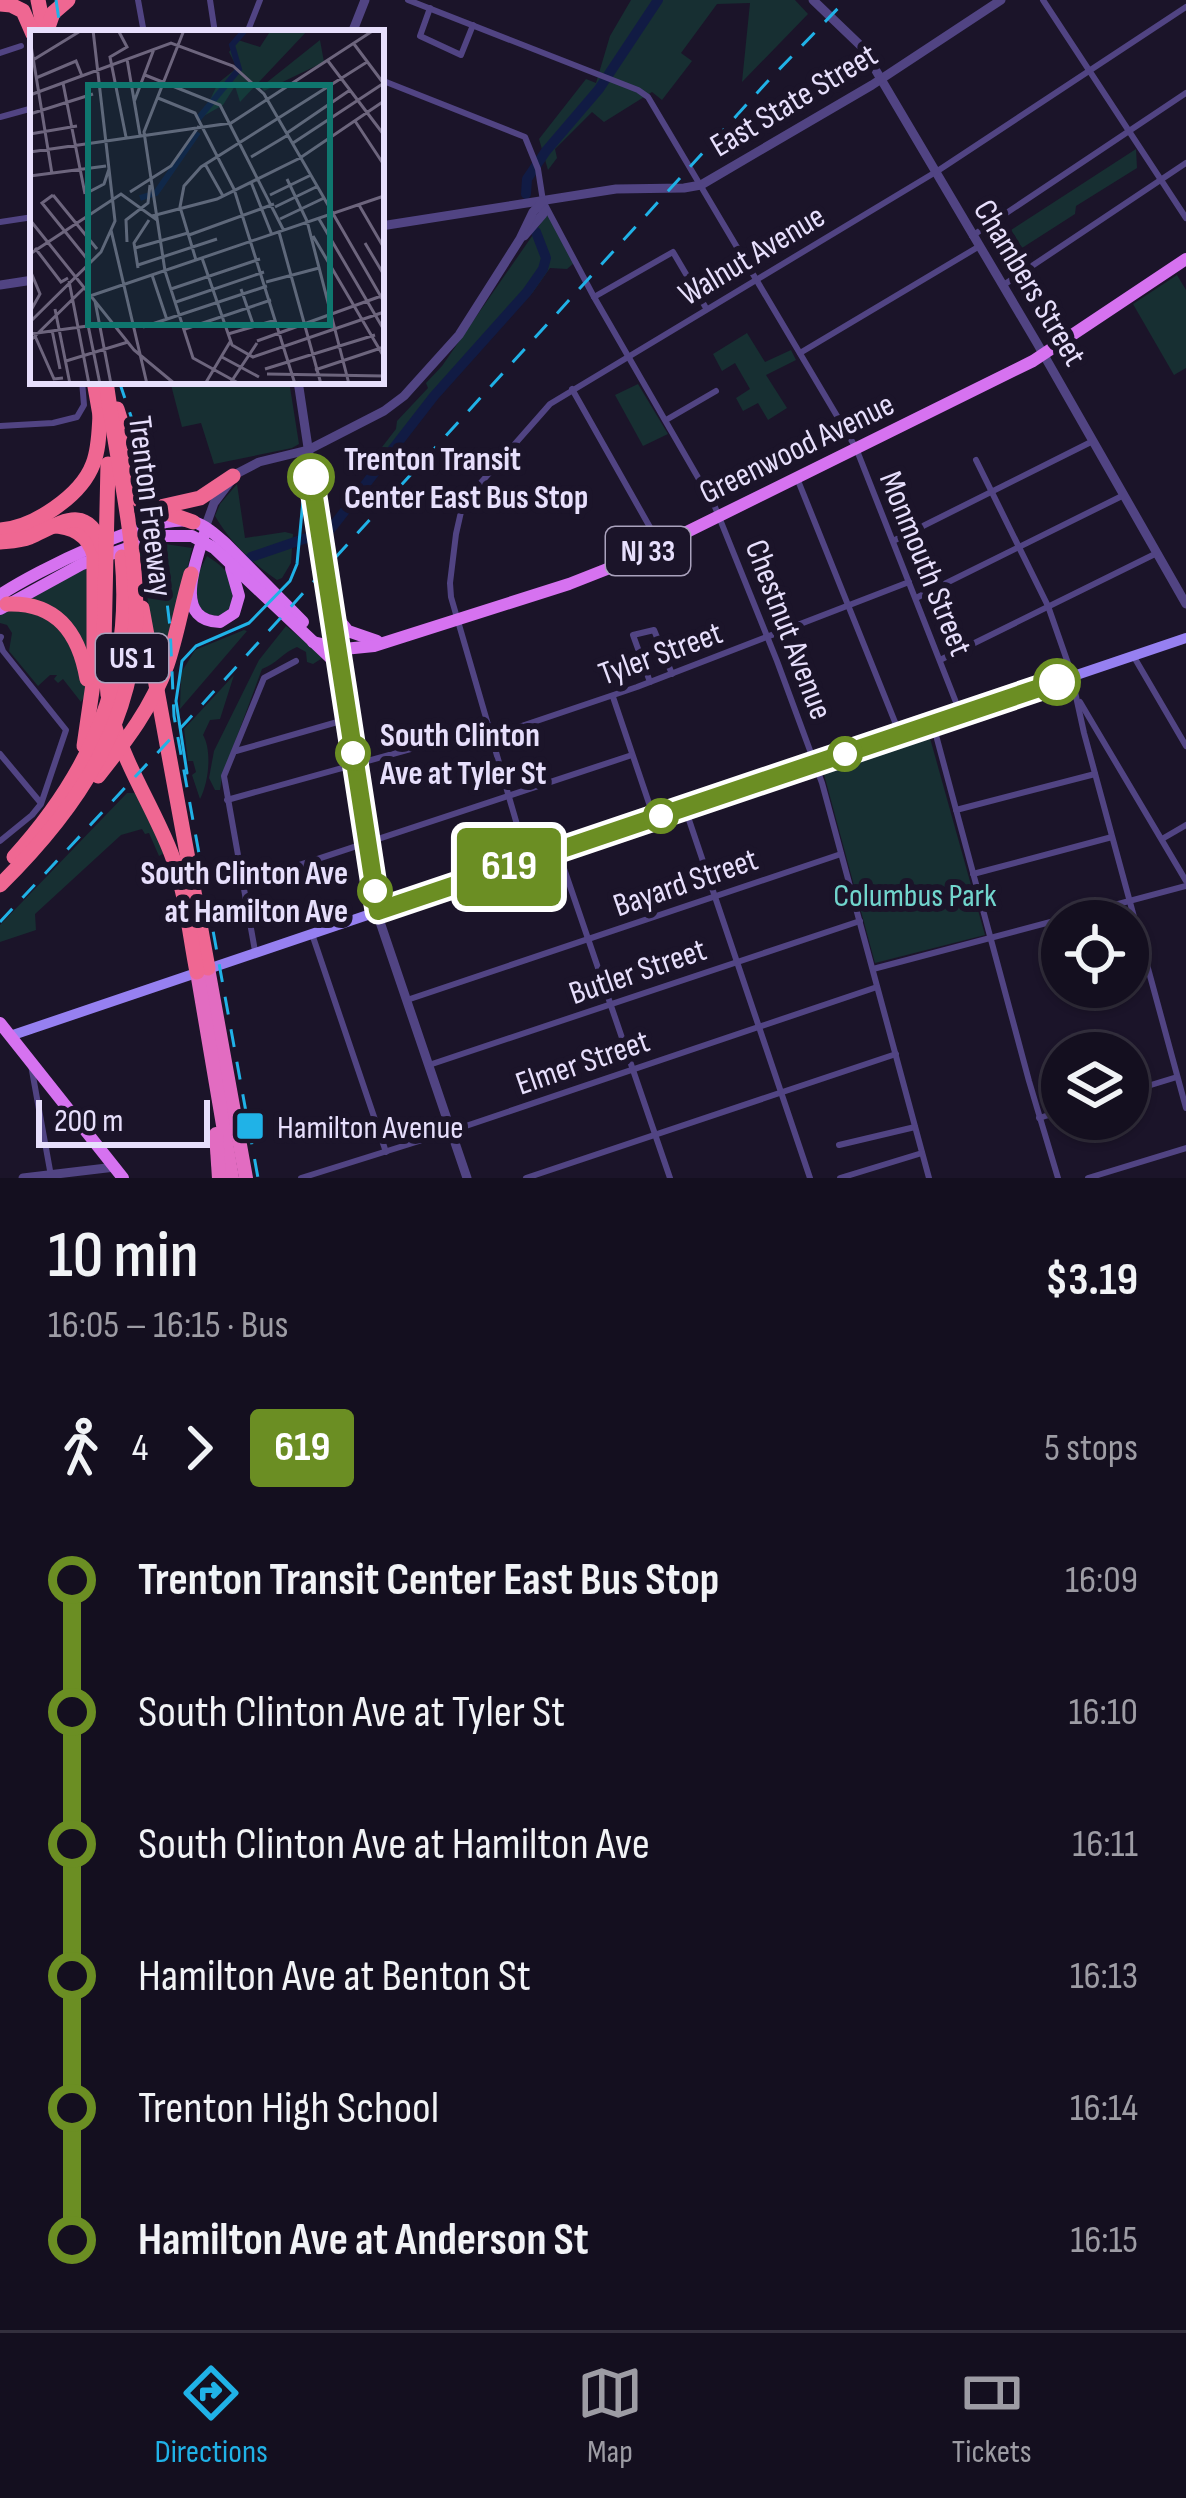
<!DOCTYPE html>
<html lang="en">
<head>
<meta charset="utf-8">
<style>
  :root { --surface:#140f1f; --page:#211d2c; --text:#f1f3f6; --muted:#9d9ca4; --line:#332f3d; --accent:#20b2e7 }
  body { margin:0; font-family:"Sofia Sans Condensed",sans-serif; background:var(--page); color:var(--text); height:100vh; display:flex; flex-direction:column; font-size:45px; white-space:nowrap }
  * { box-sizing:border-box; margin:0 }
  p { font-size:39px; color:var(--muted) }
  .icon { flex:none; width:66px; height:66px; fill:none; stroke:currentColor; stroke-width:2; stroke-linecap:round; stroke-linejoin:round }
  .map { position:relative; height:1178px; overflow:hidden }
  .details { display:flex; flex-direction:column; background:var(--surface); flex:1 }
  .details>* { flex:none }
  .badge { padding:0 24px; border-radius:9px; font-size:42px; line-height:78px }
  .buttons { position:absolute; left:1041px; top:900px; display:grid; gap:24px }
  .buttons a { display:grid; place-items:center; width:108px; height:108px; border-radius:50%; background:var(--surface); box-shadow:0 3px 9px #0004,0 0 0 3px var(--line); font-size:60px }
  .scale { position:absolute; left:36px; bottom:30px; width:174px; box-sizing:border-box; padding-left:12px; border:6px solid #e7dffc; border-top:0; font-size:33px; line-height:42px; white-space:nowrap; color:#e7dffc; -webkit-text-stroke:9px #1b1429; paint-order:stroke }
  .map>.badge { position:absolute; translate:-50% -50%; box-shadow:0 0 0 6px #fff }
  .legs { display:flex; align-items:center; gap:18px; height:132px; padding:0 48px; font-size:39px }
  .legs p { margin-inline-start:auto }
  .headline { display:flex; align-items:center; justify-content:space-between; height:204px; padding:0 48px }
  h1 { font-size:66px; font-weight:600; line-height:90px }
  ul { padding:0 48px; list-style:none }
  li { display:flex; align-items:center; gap:42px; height:132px; font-size:45px }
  li i { display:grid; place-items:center; width:18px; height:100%; margin:0 15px; background:currentColor }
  li i::after { content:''; width:30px; height:30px; margin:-15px; border:9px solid; border-radius:50%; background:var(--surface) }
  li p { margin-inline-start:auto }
  li:first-child i { background:linear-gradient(#0000 50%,currentColor 0) }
  li:last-child i { background:linear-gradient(currentColor 50%,#0000 0) }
  .dock { display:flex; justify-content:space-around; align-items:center; height:168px; border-top:3px solid var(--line); background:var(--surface); font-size:33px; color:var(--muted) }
  .dock a { display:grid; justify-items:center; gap:6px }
  .dock .current { color:var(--accent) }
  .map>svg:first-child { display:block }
</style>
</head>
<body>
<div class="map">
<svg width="1186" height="1178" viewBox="0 0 1186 1178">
  <rect width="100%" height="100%" fill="#1b1429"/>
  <g fill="#172f32">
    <polygon points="631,0 795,0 808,14 742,82 750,3 717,4 681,53 692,61 662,100 652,92 604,122 592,112 555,149 557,158 548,170 539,139 586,79 596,83 610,36"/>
    <polygon points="1136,149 1137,168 1076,206 1075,214 1022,248 1011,230"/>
    <polygon points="548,213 574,263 567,269 550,268 533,292 429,406 381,469 372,460 396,429 397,421 428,388 426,383 442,366"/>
    <polygon points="1177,275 1186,290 1186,368 1174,375 1133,304"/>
    <polygon points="747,333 765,362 791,350 796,360 766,375 787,408 768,420 758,403 743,411 736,398 750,389 735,363 722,371 713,354"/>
    <polygon points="170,381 289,381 299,444 292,448 214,464 201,423 182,427"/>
    <polygon points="638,384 668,434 643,446 615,395"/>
    <path d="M237,484L245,538L285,532L293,534L291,563L282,578L277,580C252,563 230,542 215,516L220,504Z"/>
    <polygon points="165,544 192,548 172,636 159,670 140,552"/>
    <path d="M207,556C232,572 236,582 230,610C218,619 212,616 200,610C194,588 196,576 207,556Z"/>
    <polygon points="90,567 90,671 82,646 27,599 29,595"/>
    <polygon points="29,608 56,621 82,663 86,694 81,702 63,679 58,683 54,679 57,675 50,675 38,686 9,651 12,633 7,625 0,623 0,615 6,611"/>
    <path d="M286,626L324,657L313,664L307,662L306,652L297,647C284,652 276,664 262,669L222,777L220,790H215L209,778L214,751L259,660Z"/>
    <polygon points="244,630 247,631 180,709 181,673 195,650"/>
    <path d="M234,675L220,719L210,720L203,735C212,750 209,782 200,799L192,775L196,772L193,761H188L184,729Z"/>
    <polygon points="928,731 985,935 875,963 822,767"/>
    <polygon points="127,793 138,793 166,852 159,856 149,833 145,834 142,829 121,835 35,914 36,930 0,942 0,925"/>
  </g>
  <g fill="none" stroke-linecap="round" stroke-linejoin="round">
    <g stroke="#111b44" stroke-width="10">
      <polyline points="526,194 527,179 546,151 599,89 658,0"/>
      <polyline points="251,557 330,530 434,396 527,292 543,269 546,258 536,232"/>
    </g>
    <g stroke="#514483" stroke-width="6">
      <polyline points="138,0 144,33"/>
      <polyline points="210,0 215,33"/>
      <polyline points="408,0 638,90 648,97 856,448 961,715"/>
      <polyline points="1043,0 1186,218"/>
      <polyline points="430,8 420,36 461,55 473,25"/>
      <polyline points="247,33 260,0"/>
      <polyline points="0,53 21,46"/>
      <polyline points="381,80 525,137 538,169 543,201 594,297 715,507 777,661 822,783 929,1178"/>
      <polyline points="0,117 33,108"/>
      <polyline points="0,222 33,217"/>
      <polyline points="972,236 1186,93"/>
      <polyline points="1005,284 1186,163"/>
      <polyline points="594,297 673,252 706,308"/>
      <polyline points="800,353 978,247"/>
      <polyline points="572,389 660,545"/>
      <polyline points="666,420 716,391"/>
      <polyline points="0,426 53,423 77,417 84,405 82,381"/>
      <polyline points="976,460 1048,606 1070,669 1084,733 1186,1108"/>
      <polyline points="797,478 899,732"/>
      <polyline points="893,541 1093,441"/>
      <polyline points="916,598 1122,496"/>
      <polyline points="0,639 1,637"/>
      <polyline points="0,643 3,651 66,730 41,804 32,815 0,841"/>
      <polyline points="1134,657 1186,746"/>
      <polyline points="940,660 1157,553"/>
      <polyline points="650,682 633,635 654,630 672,674"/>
      <polyline points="613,697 654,818"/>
      <polyline points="1080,702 1186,881"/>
      <polyline points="933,724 1029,1081 1058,1178"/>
      <polyline points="492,736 637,687 909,582"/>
      <polyline points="236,751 348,719"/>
      <polyline points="0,754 40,802"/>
      <polyline points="227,800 490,727"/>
      <polyline points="685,808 810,1178"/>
      <polyline points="956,810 1095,774"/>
      <polyline points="1162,839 1186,825"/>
      <polyline points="558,851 670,1178"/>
      <polyline points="527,859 451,597 450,583 456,534 463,503 550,404 939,170 1186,7"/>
      <polyline points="973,874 1112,837"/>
      <polyline points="242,884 632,755"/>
      <polyline points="312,934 386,1152"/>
      <polyline points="255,951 224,776 264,678 296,661"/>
      <polyline points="873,969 1186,886"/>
      <polyline points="407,1000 841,854"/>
      <polyline points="31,1065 51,1176"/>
      <polyline points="429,1065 860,921"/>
      <polyline points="1128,1092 1177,1077"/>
      <polyline points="1039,1118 1062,1111"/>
      <polyline points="839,1145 915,1127"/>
      <polyline points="301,1178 451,1131 877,987"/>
      <polyline points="526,1178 896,1054"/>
      <polyline points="840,1178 922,1153"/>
      <polyline points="1088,1178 1186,1148"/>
    </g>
    <g stroke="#514483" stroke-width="9">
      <polyline points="813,0 862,47 1037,343 1186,604"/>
      <polyline points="352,33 365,0"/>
      <polyline points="381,226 616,189 684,188 701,185 872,85 1001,0"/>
      <polyline points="524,236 543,214 543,201"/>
      <polyline points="0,285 33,280"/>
      <polyline points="298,381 379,919 467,1178"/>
      <polyline points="205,528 214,503 236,474 259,462 308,450 384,411 404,396 459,335 520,239 533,212 543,201"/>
      <polyline points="23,1178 115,1167"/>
    </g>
    <polyline stroke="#9680f1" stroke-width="10" points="10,1036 1186,638"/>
    <g stroke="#d672f0" stroke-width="12">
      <path d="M204,535C196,562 172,621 220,622L234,613L239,596L231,568"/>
      <path d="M0,595C34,572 155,511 194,522C205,525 216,535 225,543L303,622"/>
      <polyline points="0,609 82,564 162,536 192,536 214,548 340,667"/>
      <polyline points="331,610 348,631 377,641"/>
      <polyline points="313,642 344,649 374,646 569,584 630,560 1033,361 1186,259"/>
      <polyline points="0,1023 123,1178"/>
    </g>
    <g stroke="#e26cc1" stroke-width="14">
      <polyline points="208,968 246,1178"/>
      <polyline points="197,972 232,1178"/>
      <polyline points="216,1134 219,1178"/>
    </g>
    <g stroke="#ef6792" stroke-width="15">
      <polyline points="38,0 44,30"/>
      <polyline points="0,4 11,5 23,11 33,34"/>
      <polyline points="46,33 53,13 68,0"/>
      <polyline points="94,381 101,421"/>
      <polyline points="117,409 130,451 139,500 147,506 193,522"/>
      <polyline points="160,507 200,498 233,476"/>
      <path d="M51,526C72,526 88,534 94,555V677L84,746"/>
      <path d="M0,530C33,528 81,496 93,464C99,449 99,431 100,415"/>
      <path d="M0,542C11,541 20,541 30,537C61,523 87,502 103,548"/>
      <path d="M7,604C57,602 79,633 87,679"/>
      <polyline points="142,608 208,968"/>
      <polyline points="108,695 104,644 108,464"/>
      <path d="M114,724C127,769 154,809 171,853C186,891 189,932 197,972"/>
      <path d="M98,776C126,741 152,707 167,665C177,635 182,604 191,574"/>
      <path d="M14,857C93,770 133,676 122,557"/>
      <path d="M0,885C77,809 136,723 136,611C135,534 116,457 106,381"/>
    </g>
    <polyline stroke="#20b2e7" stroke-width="3" points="187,773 176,701 182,661 196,646 249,623 290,581 297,564 304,490"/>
    <g stroke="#20b2e7" stroke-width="3" stroke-dasharray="18 15" stroke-linecap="butt">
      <polyline points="56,0 61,33"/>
      <polyline points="119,381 152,478 170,627 174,716 258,1178"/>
      <polyline points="0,922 188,720 767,82 846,0"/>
    </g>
  </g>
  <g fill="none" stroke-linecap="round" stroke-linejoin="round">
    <defs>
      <polyline id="line-1" points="311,477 378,911 1057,682"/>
    </defs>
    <use href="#line-1" stroke="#fff" stroke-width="27"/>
    <use href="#line-1" stroke="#6b8e23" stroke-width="18"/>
  </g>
  <g fill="#fff" stroke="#6b8e23" stroke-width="6">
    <circle cx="311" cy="477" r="21"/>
    <circle cx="1057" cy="682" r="21"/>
    <circle cx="353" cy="753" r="15"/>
    <circle cx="845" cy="754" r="15"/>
    <circle cx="661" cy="816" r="15"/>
    <circle cx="375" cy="891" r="15"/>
  </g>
  <rect fill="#20b2e7" stroke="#1b1429" stroke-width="4.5" x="235" y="1111" width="30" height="30" rx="6"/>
  <g text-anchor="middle" stroke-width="12" stroke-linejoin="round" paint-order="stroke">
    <g fill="#1b1429" stroke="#aaa2bd" stroke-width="3">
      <rect x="606" y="527" width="84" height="48" rx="9"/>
      <rect x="96" y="634" width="72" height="48" rx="9"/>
    </g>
    <g font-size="30" font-weight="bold" fill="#e7dffc">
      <text x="648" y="561">NJ 33</text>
      <text x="132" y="668">US 1</text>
    </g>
    <g font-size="33" fill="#e7dffc" stroke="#1b1429">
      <text transform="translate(793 99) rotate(-31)" y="12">East State Street</text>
      <text transform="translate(751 254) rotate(-31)" y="12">Walnut Avenue</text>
      <text transform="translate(1031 282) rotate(59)" y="12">Chambers Street</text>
      <text transform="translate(796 447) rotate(-26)" y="12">Greenwood Avenue</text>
      <text transform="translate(152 506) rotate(83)" y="12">Trenton Freeway</text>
      <text transform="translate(927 563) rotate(68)" y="12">Monmouth Street</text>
      <text transform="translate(790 629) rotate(69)" y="12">Chestnut Avenue</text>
      <text transform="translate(660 652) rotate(-20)" y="12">Tyler Street</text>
      <text transform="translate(685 881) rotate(-19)" y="12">Bayard Street</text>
      <text transform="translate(637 970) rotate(-19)" y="12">Butler Street</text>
      <text transform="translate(582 1061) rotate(-19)" y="12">Elmer Street</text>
    </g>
    <g font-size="33" font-weight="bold" fill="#e7dffc" stroke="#1b1429" text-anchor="start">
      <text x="344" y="470">Trenton Transit<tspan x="344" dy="38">Center East Bus Stop</tspan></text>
      <text x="380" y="746">South Clinton<tspan x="380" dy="38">Ave at Tyler St</tspan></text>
      <text x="348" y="884" text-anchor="end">South Clinton Ave<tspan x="348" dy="38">at Hamilton Ave</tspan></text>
    </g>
    <g font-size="33" fill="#71d5cd" stroke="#1b1429">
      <text x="915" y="906">Columbus Park</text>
    </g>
    <g font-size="33" fill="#e7dffc" stroke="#1b1429" text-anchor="start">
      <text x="277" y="1138">Hamilton Avenue</text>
    </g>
  </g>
  <g transform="translate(30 30)">
    <rect width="354" height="354" fill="#1b1429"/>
    <path d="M241,0H278L210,72L205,56L193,75L172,87L188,53L207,38L199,22L208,10L230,17ZM290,10L294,32L234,61L231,57Z" fill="#172f32"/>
    <path fill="none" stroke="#111b44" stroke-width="6" d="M168,89L209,39L202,15L215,0M110,168L126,163L168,102"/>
    <path fill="none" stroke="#6d657d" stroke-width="3" d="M88,0L97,17L80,27L96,107M154,0L114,102L135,241L163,328L210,354M0,9L22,144M324,14L354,54M97,29L110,105M3,30L52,0M298,31L354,105M115,45L190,75L254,201M6,48L46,31L52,46M33,53L55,164M0,65L141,13L203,36L234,64L354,272M128,68L165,83L204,159L265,354M104,72L124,19M0,84L63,64M325,91L354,135M257,103L320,60M0,104L47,96M263,113L354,53M0,122L201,93L344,0M221,127L258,105M175,134L193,166M0,146L76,136M257,149L277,191L319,354M221,152L242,205M100,162L141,136L169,96M55,164L74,154L79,139M23,165L12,173L58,230M23,165L67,219M240,165L281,145M329,175L354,218M245,177L288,156M122,186L187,169L270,128L354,71M250,189L294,168M289,189L354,300M0,190L104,320L145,354M81,200L117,354M249,202L291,354M159,205L244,174M283,206L354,327M97,212L96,190L118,173L120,155M335,213L354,245M5,218L31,252L38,248M105,218L158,203M0,224L91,164L127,190M172,228L202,315L223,327L354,282M166,230L150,177L154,156L171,137L337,32M108,235L187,209M108,238L104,213L119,190M0,240L10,264L0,282M122,245L137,290M39,251L59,354M236,252L289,238M141,259L230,229M211,259L224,297M60,266L354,166M65,271L81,354M146,272L234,242M25,279L40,354M0,292L71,222L85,191L63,0M58,295L70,354M113,297L237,256M155,299L241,270M22,300L30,339M0,304L72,294M198,304L246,290M5,306L24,349L33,348M0,311L54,258M227,311L354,265M190,326L229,347M36,331L98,312M235,339L345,305M285,340L354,317M237,344L354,346M201,352L227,313M175,354L200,312"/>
    <path fill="#0f766e" fill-opacity="0.15" stroke="#0f766e" stroke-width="6" d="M58,55H300V295H58Z"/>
    <rect width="354" height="354" fill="none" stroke="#e7dffc" stroke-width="6"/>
  </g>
</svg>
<div class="buttons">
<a><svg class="icon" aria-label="locate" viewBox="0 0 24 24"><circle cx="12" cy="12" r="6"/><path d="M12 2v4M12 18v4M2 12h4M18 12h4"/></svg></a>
<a><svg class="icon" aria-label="layers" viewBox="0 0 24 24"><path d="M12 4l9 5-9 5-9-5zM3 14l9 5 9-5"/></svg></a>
</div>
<div class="scale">200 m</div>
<b class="badge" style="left:509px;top:867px;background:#6b8e23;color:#fff">619</b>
</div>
<section class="details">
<div class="headline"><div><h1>10 min</h1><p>16:05 – 16:15 · Bus</p></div><b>$3.19</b></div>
<div class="legs"><svg class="icon" aria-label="walk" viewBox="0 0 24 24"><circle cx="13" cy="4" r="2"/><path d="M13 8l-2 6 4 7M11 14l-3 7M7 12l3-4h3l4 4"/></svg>4<svg class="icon" aria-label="forward" viewBox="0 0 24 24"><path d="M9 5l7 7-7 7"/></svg><b class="badge" style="background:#6b8e23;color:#fff">619</b><p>5 stops</p></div>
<ul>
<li><i style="color:#6b8e23"></i><b>Trenton Transit Center East Bus Stop</b><p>16:09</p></li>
<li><i style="color:#6b8e23"></i><span>South Clinton Ave at Tyler St</span><p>16:10</p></li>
<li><i style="color:#6b8e23"></i><span>South Clinton Ave at Hamilton Ave</span><p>16:11</p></li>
<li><i style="color:#6b8e23"></i><span>Hamilton Ave at Benton St</span><p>16:13</p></li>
<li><i style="color:#6b8e23"></i><span>Trenton High School</span><p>16:14</p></li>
<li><i style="color:#6b8e23"></i><b>Hamilton Ave at Anderson St</b><p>16:15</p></li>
</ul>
</section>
<nav class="dock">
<a class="current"><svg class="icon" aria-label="directions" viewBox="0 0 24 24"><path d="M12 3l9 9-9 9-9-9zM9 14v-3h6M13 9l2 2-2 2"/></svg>Directions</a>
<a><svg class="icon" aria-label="map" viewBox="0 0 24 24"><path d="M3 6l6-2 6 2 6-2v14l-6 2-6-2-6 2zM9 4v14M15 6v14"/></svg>Map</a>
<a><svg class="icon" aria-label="tickets" viewBox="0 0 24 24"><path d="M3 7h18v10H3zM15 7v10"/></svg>Tickets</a>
</nav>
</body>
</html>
